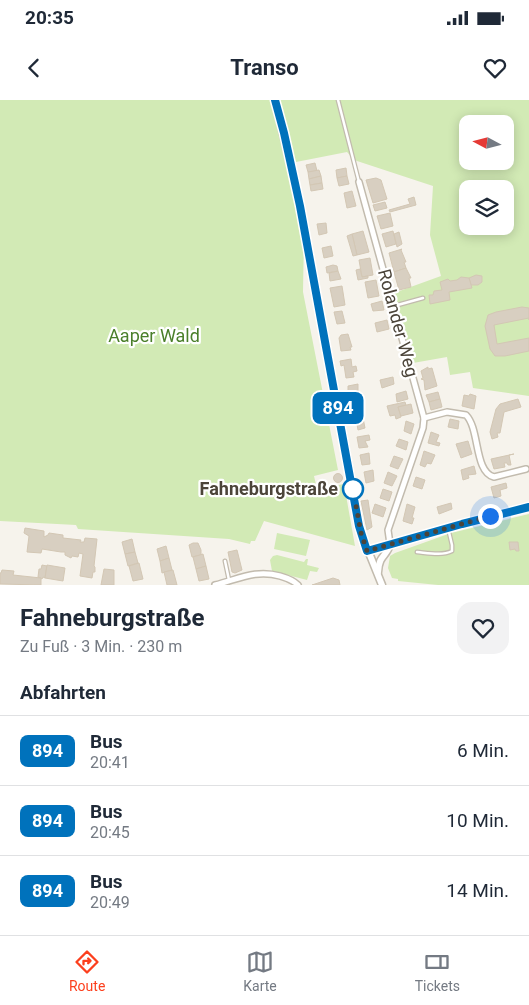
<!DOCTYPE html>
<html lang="de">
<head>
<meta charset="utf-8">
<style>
  :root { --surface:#fff; --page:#f2f2f3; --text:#1f2937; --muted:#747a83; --line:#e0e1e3; --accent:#fc3f1d }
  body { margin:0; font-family:Roboto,sans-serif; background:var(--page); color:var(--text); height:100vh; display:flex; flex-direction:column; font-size:19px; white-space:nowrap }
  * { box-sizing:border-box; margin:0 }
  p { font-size:16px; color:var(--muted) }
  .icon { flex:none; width:28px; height:28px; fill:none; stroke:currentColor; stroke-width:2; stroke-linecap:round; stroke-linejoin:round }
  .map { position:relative; height:485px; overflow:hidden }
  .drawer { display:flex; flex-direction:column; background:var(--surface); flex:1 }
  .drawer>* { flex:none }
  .badge { padding:0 10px; border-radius:8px; font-size:18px; line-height:32px }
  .needle { width:32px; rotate:277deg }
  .controls { position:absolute; left:459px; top:15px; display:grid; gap:10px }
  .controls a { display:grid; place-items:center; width:55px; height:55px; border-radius:10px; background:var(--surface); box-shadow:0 2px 12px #0003; font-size:25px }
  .you { position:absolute; width:25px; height:25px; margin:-12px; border:4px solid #fff; border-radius:50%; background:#1a73e8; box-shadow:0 0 0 8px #1a73e833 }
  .map>.badge { position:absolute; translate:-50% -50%; box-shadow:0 0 0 2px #fff }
  h2 { padding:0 20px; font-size:19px; line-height:45px }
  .round { display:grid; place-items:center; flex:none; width:52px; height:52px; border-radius:15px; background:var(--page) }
  .headline { display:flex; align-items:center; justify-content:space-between; height:85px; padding:0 20px }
  h1 { font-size:24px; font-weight:700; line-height:38px }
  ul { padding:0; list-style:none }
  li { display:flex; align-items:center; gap:15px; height:70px; padding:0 20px; border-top:1px solid var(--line) }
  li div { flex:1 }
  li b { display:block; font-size:19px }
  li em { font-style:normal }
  li .badge { min-width:55px; font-weight:700; text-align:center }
  .status { display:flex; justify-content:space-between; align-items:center; height:35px; padding:0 25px; background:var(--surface); direction:ltr }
  .status svg { height:14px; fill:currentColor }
  header { display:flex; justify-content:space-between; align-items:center; height:65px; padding:0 20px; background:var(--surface); font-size:22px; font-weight:700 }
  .tab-bar { display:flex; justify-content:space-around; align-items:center; height:70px; border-top:1px solid var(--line); background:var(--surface); font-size:14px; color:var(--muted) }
  .tab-bar a { display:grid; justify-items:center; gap:2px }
  .tab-bar .selected { color:var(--accent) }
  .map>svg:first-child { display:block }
</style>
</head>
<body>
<div class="status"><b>20:35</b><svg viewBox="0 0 49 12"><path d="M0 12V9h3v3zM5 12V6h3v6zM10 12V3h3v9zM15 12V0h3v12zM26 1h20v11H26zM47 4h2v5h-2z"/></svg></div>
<header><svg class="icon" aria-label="back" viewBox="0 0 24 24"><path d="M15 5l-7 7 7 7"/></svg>Transo<svg class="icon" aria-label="heart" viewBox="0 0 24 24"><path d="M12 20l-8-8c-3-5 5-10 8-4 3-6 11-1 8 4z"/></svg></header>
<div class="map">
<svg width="529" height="485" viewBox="0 0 529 485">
  <rect width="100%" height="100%" fill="#f6f3ec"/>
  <g fill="#d2eab5" fill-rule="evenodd">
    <polygon points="0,0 273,0 304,136 303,192 338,370 314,376 317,389 344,384 355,446 264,421 255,441 251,441 250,444 229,439 78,429 76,425 0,421"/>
    <path d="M279,0H529V296L473,288L470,272L450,275L447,257L413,263L394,193L441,176L430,135L433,86L354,60L347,52L296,62L293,56ZM468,24H505V61H468ZM468,89H505V126H468Z"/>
    <polygon points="529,414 529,485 438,485 398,481 398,479 392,478 388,468 390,456 395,453 451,433"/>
    <polygon points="277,433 310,440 306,456 274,449"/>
    <polygon points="277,455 304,462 306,459 308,459 307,465 319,468 317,472 310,471 307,480 272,471 270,460 273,456"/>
  </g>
  <g fill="#d8cfc1" stroke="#d3c7b4">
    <polygon points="315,63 317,71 308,72 306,65"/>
    <polygon points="346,68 347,76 337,78 336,70"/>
    <polygon points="319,70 321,76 309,79 308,72"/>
    <polygon points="321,76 322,83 310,85 309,79"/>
    <polygon points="347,76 349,84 339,86 337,78"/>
    <polygon points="376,78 381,80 387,99 373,103 366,80"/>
    <polygon points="322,83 323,89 311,91 310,85"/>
    <polygon points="352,91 356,106 347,108 344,93"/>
    <polygon points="414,97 416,105 390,112 389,110 410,104 408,99"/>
    <polygon points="385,102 387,108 375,111 373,105"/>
    <polygon points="390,113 393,126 381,129 377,116"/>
    <polygon points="326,123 327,133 319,135 317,124"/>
    <polygon points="363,131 369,152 357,155 352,134"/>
    <polygon points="393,131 396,144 386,147 382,134"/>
    <polygon points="399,132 402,144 397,147 394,134"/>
    <polygon points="352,134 357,155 353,156 347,136"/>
    <polygon points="331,146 333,156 324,158 322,148"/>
    <polygon points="402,149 401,150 406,162 404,162 406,168 394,172 389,153"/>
    <polygon points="370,158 373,175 362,177 359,160"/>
    <polygon points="333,165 337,166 338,171 327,173 326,167"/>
    <polygon points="406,168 411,178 409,178 411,187 399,190 394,172"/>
    <polygon points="360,169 362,177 368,176 368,178 358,180 356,170"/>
    <polygon points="338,171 341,179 330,181 329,173"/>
    <polygon points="476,175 482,176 482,182 478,185 471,185 469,178"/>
    <polygon points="461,177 469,178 472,188 449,192 450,200 430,204 429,195 433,195 434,191 442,190 440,182 448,179 450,181 457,180"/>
    <polygon points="376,180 379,196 368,198 365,182"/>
    <polygon points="342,186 345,205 334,207 330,188"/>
    <polygon points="382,201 384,210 373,211 371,204"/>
    <polygon points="522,207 529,208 529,220 529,218 494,225 497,244 529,238 529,251 505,256 495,256 490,249 485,226 488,215 496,212"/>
    <polygon points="342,211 345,223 337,224 334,212"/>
    <polygon points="387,220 389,229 377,232 375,223"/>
    <polygon points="348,234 352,247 350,247 351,250 341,251 339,238 341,235"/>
    <polygon points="351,259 352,267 356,266 357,271 353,272 354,277 346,278 344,265 341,266 340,261"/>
    <polygon points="428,267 428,269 432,268 437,286 425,290 424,280 421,279 423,278 421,271"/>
    <polygon points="393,277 394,284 382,288 380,280"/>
    <polygon points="358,284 358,295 348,296 348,286"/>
    <polygon points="406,291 408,299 397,302 396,294"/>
    <polygon points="438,292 440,299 429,302 426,295"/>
    <polygon points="470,294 476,296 474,309 462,306 464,295 469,296"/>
    <polygon points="440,299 442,307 431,310 429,302"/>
    <polygon points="518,299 521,307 504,312 500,333 497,333 498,337 492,339 490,332 496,309 500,304"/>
    <polygon points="361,301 363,311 355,313 351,302"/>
    <polygon points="405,302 406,305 398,307 401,317 396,319 395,315 390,316 387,306"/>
    <polygon points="411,304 413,313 401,316 398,307"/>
    <polygon points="363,318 365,328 358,330 356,319"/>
    <polygon points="450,319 459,321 458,329 448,327"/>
    <polygon points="406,321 414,324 411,334 404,331"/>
    <polygon points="431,332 439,335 436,342 440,343 439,346 428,343"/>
    <polygon points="369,335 370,340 365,341 368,347 359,348 357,337"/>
    <polygon points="399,339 408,342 406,350 396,346"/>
    <polygon points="468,341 472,354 461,358 456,344"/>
    <polygon points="424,351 435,355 431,364 427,363 425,367 420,365"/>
    <polygon points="369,353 370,364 362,365 360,355"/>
    <polygon points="514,354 509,355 511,365 508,365 507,363 504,363 505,367 494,369 491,359"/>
    <polygon points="394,356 403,359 398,369 390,366"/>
    <polygon points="474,366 476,374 468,375 469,378 463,380 461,370"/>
    <polygon points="373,370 374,381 366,383 364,372"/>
    <polygon points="388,372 397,376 392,386 384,383"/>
    <circle cx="338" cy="378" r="4.5"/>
    <polygon points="416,377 425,380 422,389 413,386"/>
    <polygon points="506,383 507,388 500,390 501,396 494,398 491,387"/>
    <polygon points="383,389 392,392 389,401 380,398"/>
    <polygon points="368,400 372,427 367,430 361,401"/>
    <polygon points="451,403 452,409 439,414 437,407"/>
    <polygon points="375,404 386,408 383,417 372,413"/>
    <polygon points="407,404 415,407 412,418 414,418 412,424 403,421"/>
    <polygon points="25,428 44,431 44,437 48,435 49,433 63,435 63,438 81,440 80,442 84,442 85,438 97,439 94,466 95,467 95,472 93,472 92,478 80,476 83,454 79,453 78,457 72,456 71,458 65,455 65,452 61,452 42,449 41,453 27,452 29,436 24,433"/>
    <polygon points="132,439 135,452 125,454 122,442"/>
    <polygon points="509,442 518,442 519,451 516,451 515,449 510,450"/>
    <polygon points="193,443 198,443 201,450 201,455 192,457 189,445"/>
    <polygon points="166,446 169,458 160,461 157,449"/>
    <polygon points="237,450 242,470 235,473 232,472 228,452"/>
    <polygon points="135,452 138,463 128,466 125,454"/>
    <polygon points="203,454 206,466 196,469 193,457"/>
    <polygon points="169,458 172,470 162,473 160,461"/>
    <polygon points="139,463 143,479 133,481 129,466"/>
    <polygon points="42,465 47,466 45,478 43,477 42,479 38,477 39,469 41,469"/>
    <polygon points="47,465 65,468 63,481 45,478"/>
    <polygon points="206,466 209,479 199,481 196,469"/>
    <polygon points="104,469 114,470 114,485 101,485"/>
    <polygon points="2,470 14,471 13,475 41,478 41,485 0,484 0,473 1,473"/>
    <polygon points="173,470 177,485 167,485 164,472"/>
    <polygon points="333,478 339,480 340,485 312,485"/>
  </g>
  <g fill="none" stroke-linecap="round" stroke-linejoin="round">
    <defs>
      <g id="service">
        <polyline points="338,0 359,82"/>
        <polyline points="394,206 423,198"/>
        <path d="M417,452C428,453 442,456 452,451V445L448,428"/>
        <polyline points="225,461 229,480"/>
      </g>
      <g id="minor">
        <polyline points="359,82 424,318 423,328 388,430 390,444"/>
        <path d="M424,318L447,312L466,315C480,329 474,372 494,377L526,369"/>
        <path d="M215,485C239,479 256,469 280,476C287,478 293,480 298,485"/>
      </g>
      <g id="tertiary">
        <polyline points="275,0 300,106 361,433 382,485"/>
        <polyline points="367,451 462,424 529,407"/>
        <path d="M378,472C379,454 387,457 390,444"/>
      </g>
    </defs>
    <use href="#service" stroke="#c2bbae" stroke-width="5"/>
    <use href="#minor" stroke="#c2bbae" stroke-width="8"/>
    <use href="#tertiary" stroke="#c2bbae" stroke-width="9"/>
    <use href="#service" stroke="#fff" stroke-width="2.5"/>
    <use href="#minor" stroke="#fff" stroke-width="5"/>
    <use href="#tertiary" stroke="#fff" stroke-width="6"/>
  </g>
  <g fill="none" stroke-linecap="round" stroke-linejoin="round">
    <defs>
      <polyline id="line" points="275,0 284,33 300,106 359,426 367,451 462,424 529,407"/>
    </defs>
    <use href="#line" stroke="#fff" stroke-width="11"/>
    <use href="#line" stroke="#0072bc" stroke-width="8"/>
    <polyline stroke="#4b4439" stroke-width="5" stroke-dasharray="0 9" points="353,389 361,433 367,451 490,416"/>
  </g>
  <circle fill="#fff" stroke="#0072bc" stroke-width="2.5" cx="353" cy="389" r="10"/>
  <g text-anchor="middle" stroke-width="4.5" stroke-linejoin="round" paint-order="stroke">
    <g font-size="18" fill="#4b4439" stroke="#fff">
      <text transform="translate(398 223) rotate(75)" y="6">Rolander Weg</text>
    </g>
    <g font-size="18" fill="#4a7f2a" stroke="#fff">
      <text x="154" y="242">Aaper Wald</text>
    </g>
    <g font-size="18" font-weight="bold" fill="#4b4439" stroke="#fff" text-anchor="end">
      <text x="338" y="395">Fahneburgstraße</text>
    </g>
  </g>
</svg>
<div class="controls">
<a><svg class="needle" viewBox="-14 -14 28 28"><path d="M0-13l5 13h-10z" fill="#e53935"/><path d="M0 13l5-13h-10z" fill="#747a83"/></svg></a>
<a><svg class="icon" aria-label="layers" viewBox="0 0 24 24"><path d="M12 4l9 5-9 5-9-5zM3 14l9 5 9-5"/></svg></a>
</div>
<div class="you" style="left:490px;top:416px"></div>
<b class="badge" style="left:338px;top:308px;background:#0072bc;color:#fff">894</b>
</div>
<section class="drawer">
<div class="headline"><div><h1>Fahneburgstraße</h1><p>Zu Fuß · 3 Min. · 230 m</p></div><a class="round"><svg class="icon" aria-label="heart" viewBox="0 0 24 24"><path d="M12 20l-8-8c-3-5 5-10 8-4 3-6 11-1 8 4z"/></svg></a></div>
<h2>Abfahrten</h2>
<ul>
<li><span class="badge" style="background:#0072bc;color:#fff">894</span><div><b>Bus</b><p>20:41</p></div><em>6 Min.</em></li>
<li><span class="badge" style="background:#0072bc;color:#fff">894</span><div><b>Bus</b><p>20:45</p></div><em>10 Min.</em></li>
<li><span class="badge" style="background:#0072bc;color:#fff">894</span><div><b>Bus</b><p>20:49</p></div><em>14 Min.</em></li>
</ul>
</section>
<nav class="tab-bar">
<a class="selected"><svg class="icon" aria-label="directions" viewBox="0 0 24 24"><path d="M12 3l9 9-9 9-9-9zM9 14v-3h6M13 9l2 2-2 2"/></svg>Route</a>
<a><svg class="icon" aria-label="map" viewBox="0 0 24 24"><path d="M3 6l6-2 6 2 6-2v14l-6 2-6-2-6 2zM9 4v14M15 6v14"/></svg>Karte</a>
<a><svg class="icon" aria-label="tickets" viewBox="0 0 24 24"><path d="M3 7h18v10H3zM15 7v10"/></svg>Tickets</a>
</nav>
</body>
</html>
